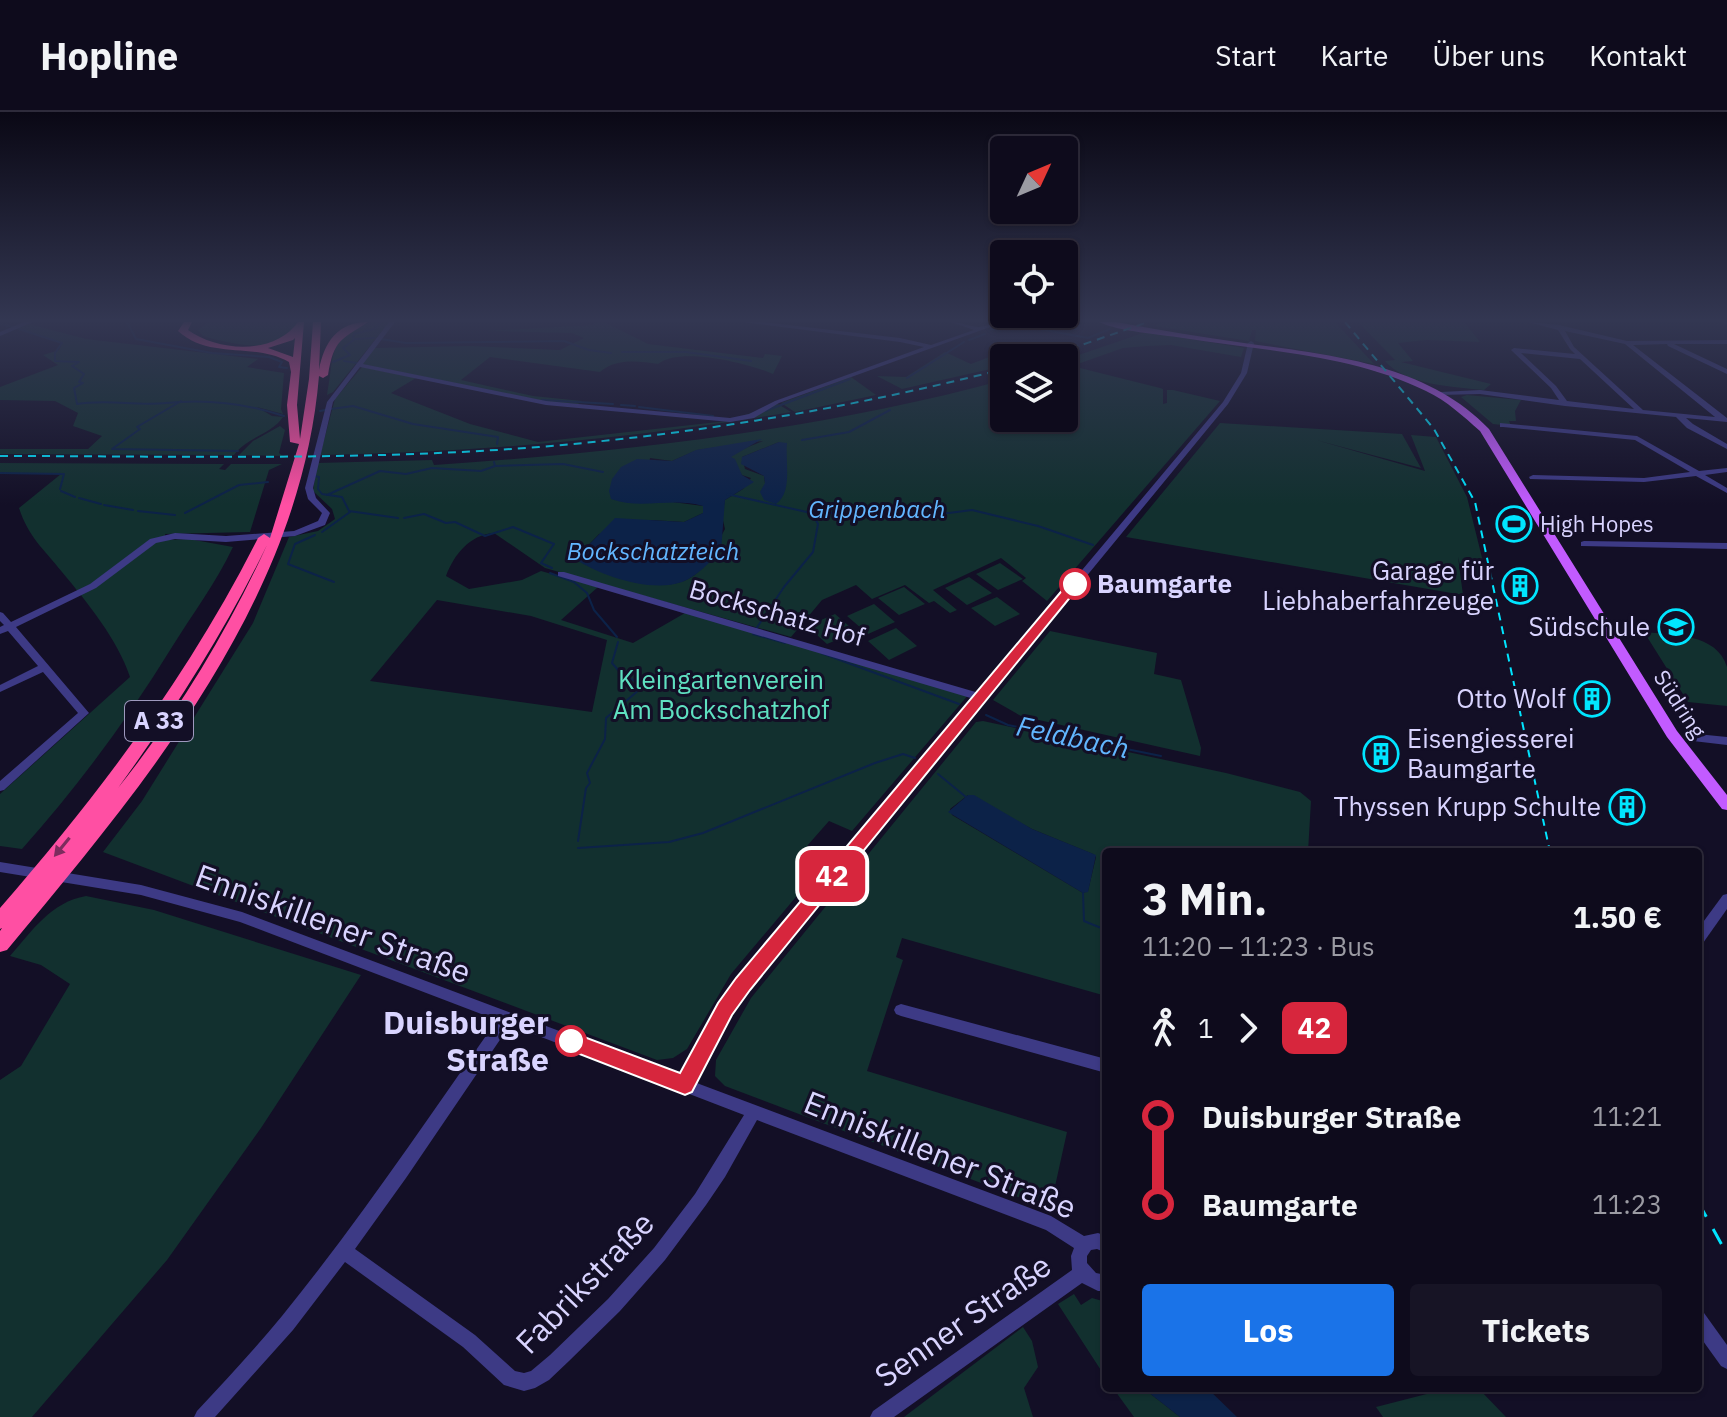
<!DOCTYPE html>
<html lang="de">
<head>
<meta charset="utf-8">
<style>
  :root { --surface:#0e0b1c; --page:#171425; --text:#f1f3f6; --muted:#9b9ba3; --line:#2e2b3b; --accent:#1a73e8 }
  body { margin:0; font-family:"IBM Plex Sans",sans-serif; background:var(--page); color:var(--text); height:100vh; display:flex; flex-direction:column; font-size:30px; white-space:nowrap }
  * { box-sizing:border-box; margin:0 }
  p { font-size:26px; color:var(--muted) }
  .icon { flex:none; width:44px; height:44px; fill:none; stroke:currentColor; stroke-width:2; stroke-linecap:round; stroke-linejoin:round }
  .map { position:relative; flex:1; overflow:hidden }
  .panel { position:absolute; left:1102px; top:736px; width:600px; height:544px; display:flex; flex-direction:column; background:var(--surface); border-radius:8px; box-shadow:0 2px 6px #0004,0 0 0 2px var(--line) }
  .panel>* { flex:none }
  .badge { padding:0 16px; border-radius:12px; font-size:28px; line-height:52px }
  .needle { width:52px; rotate:46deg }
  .fabs { position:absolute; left:990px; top:24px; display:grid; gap:16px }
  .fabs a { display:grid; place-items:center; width:88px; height:88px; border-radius:8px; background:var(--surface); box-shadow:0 2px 6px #0004,0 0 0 2px var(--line); font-size:40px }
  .map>.badge { position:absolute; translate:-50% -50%; box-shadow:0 0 0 4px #fff }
  .legs { display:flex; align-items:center; gap:12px; height:88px; padding:0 40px; font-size:26px }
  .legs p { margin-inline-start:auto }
  .head { display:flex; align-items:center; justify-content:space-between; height:136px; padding:0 40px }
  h1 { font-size:44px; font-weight:700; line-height:60px }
  .primary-button { display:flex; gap:16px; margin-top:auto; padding:16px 40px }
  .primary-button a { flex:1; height:92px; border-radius:8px; background:var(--accent); color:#fff; font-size:32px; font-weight:700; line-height:92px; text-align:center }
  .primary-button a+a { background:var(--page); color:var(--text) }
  ul { padding:0 40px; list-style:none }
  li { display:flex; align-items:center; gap:28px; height:88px; font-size:30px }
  li i { display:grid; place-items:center; width:12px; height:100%; margin:0 10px; background:currentColor }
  li i::after { content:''; width:20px; height:20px; margin:-10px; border:6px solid; border-radius:50%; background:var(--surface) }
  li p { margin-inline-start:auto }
  li:first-child i { background:linear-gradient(#0000 50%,currentColor 0) }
  li:last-child i { background:linear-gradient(currentColor 50%,#0000 0) }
  header { display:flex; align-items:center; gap:48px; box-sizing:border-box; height:112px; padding:0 40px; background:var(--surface); border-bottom:2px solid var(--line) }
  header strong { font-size:38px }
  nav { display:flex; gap:44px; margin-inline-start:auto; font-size:28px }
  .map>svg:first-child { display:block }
</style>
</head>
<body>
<header>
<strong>Hopline</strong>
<nav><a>Start</a><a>Karte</a><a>Über uns</a><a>Kontakt</a></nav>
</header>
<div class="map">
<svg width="1727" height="1305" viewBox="0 0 1727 1305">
  <rect width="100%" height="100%" fill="#130f26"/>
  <g fill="#12302f" fill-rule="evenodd">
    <path d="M207,210H296C289,247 227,231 203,224L198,218Z"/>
    <path d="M372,210H389L333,280L327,283C335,243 326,225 372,210Z"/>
    <path d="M595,210H604L648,232L763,246L765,242L782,244L773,262C748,251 679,234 658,252C638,249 616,246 600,260L490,245L461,268L533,284L582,289L578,292L547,290L362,252L374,236L470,234L560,238L584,226L572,221L485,219L592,213Z"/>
    <polygon points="1164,210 1335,210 1374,252 1255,229 1256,218 1252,218 1249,229 1154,214"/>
    <path d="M1358,210H1464L1480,230L1426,228L1398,231L1413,249L1401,250L1491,272L1484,278C1454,275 1405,273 1385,249L1395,248Z"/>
    <path d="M29,212L86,227L258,247L247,255L284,261L281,297L283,302L257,295L272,304L283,305C272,322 247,325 234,343L0,342V337H88L102,324L73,314L78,301L55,289L0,288V275L58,253L43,243L59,238L62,231L18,216Z"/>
    <path d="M1146,220L1244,236L1241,245L1171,233L1147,234L1123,236L1072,254L1160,276L1163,277V292L1167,291V278H1173L1220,289L1047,489L1022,469L1026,466L1001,446L933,478L957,498L950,501L934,489L929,491L905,473L872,487L856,473L822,488L791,525L545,456L494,421C469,423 454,443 446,464L469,477L522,468L541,459L598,475L561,508L633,531L685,501L969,582L852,719L829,709L807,734L827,748L731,862L687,937L673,946L657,948L103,740L142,689L253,511L289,425L318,419L335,407L332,397L313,379L317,351L432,348L434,353C625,340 819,318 1004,268V306H1064V248ZM763,329L733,341L730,346L742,363L751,366L743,377L725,388L722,404L725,417C718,429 712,445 703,455C671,493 612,460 575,447L599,422L650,408L684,410L703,401V394L665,389L642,391L650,346L672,349L697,338ZM779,330L786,342L785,378L765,371L764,364L745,357L742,345ZM437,488L531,504L607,528L592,600L370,569Z"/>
    <polygon points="945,240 971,252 997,242 1007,246 1004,246 1004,254 902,277 877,264 906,265"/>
    <path d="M362,255L416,266L391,281L470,312L538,330L727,309L778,292L791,300C635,327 477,340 320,343L335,287Z"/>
    <polygon points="851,265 876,283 795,300 781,291"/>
    <polygon points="1467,283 1521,288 1515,299 1516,309 1509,309 1511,314 1493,312 1461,285"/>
    <polygon points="1220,311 1402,322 1421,356 1316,328 1425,359 1411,323 1436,325 1467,385 1488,470 1463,465 1458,445 1463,483 1126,425"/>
    <polygon points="280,314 285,318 279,341 283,344 239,343 253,329"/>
    <path d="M0,351L224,352L219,357L225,358L231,352H282L269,358L250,420L165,422V428L189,427L233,435C216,471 193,501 172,535C128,607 78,674 22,737L0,734V682L130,565C118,528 87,490 62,460C43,436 29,426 19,396L61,362H0Z"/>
    <polygon points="1000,451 1023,467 998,478 976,462"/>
    <polygon points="969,465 992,481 967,493 945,476"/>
    <polygon points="904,475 925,492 899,503 878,486"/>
    <polygon points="997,485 1020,502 995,514 971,496"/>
    <polygon points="874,492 895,510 868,522 847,504"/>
    <polygon points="835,502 856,520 827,532 807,514"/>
    <polygon points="896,516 917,534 889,548 868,529"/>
    <polygon points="1050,519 1157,541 1154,562 1181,568 1201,636 1200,644 1021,604 993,588"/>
    <path d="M1644,520C1672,523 1717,521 1727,555C1727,566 1727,583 1727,594L1688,590Z"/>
    <path d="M983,609L1226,661L1300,680L1311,689L1308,740H1106V884L902,826L896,845L903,848L867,959L1067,1020L1050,1097L725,974L715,964L716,948L751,886L976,610ZM968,683L1032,717L1093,742L1096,745L1088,779L1083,781L952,703L950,697Z"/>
    <path d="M86,784L154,798L361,863L261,1016L167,1148L32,1305H0V968L21,954L70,872L41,853L10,844C32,819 51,790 86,784Z"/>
    <polygon points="1074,1182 1081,1193 1092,1186 1106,1190 1106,1266 1058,1192"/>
    <polygon points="1023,1215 1032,1229 1038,1255 1024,1276 1033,1305 904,1305"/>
    <polygon points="1113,1276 1143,1276 1180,1305 1134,1305"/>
    <polygon points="1450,1276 1478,1276 1506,1305 1383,1305 1376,1295"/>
  </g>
  <g fill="#0c2248">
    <path d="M762,327L731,345L735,347L742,363L754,370L725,388L721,439C710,450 697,464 682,470C651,481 601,464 575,447L615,406L684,410L703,401V394C672,385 640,398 611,387L609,379L612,367L621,355L637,347L672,349L696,338Z"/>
    <path d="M779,330L787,331C785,350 793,380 776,392L764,388L760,380L765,371L764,364L741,352L742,345Z"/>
    <polygon points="968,683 974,683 1032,717 1096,743 1088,780 1083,781 948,700"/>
    <polygon points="1143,1276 1207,1276 1237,1305 1180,1305"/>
  </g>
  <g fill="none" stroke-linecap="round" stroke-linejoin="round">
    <g stroke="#0c2248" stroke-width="2">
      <polyline points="127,210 136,227 212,241 269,245 282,250 279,255 287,256"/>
      <polyline points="0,212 14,215"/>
      <path d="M19,217L62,231L55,241V249L79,250L72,254L84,262L79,270L83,271L74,276L77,292C107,287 136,294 166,291C205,287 245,291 284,304"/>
      <polyline points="990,218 1018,213 1088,226 1110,217"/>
      <polyline points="353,226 354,222 374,217 381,210"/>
      <polyline points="381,227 406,231 564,229 589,238 611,241"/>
      <polyline points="969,228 985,222"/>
      <polyline points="622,240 686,240 751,249"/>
      <polyline points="344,249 357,251"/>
      <polyline points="333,250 350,243 343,236 355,227 374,226"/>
      <polyline points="907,266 964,230"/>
      <polyline points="542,288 613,292"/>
      <polyline points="181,289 137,315 140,317 112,337 238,339"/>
      <polyline points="621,293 635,294"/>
      <polyline points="639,295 713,304"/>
      <polyline points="331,297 353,294 413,312 498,325 497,332"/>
      <polyline points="320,299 325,298"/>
      <polyline points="765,299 850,267"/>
      <polyline points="802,328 849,320 890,298"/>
      <polyline points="494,350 495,354 563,352 603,360"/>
      <polyline points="0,361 64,362 60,377"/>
      <polyline points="315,364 319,365 318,377 322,382 342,385 349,399 398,406"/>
      <polyline points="61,379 75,385"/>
      <polyline points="727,382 811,401 949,401 972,398 1038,414 1093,433"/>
      <polyline points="327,383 380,359 406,362 432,356 481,359 495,354"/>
      <polyline points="79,386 101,392"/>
      <polyline points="104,393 133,398"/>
      <polyline points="138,399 175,403"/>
      <polyline points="185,401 239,373 268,370"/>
      <polyline points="404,406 424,402 446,411 455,410 485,424 513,415 554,432 541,451 552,456"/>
      <polyline points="322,420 350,400"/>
      <polyline points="315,423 295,432 288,452 334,470"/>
      <polyline points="550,461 574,470 587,481 594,498 617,525"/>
      <polyline points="756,517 784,475 813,440 818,412 812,401"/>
      <polyline points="753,522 785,531"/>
      <polyline points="618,530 612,551 619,559"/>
      <polyline points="821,541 959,592"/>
      <polyline points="986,603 1008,613 1161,644"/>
      <polyline points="938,662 966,685"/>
      <polyline points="578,729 586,676 590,671 587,661 605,627 606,606 646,572 621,564"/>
      <polyline points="578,736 669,730 703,721 875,651 903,642 915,646"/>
      <polyline points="1083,781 1084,809 1106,818"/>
    </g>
    <g fill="#3d3a85" fill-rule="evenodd">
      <polygon points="24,210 33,210 0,224 0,220"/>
      <path d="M389,210H395L363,252L546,289L730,306L749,302L775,289L924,235L900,230L743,210H763L900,226L931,233L974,218L951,210C961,210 968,214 978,215C986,215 995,210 1004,210L779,291L754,306L730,310L546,293L360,255L333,290L313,376L316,386L330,401L325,413L295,424L226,430L175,427L156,431L96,476L16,515L89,601L4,678L0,679V669L78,601L43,560L0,580V573L38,554L8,519L0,522V515L4,513L0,509V500L3,501L11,510L90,472L150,427L175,421L226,424L294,419L318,409L322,401L308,387L305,376L327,290Z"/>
      <path d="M1528,210L1559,213L1627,229L1727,228V232H1674L1727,257V262L1668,234L1667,232L1633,233L1727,306V310L1686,306L1693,312L1727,332V337L1687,316L1676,305L1565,294L1480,282L1439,283V281L1441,280L1480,278L1559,288L1551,276L1511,238L1514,236L1575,242L1570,237L1558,218ZM1565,219L1625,232L1715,305L1643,298L1574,235ZM1521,241L1580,247L1634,297L1567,289L1556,274Z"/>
      <polygon points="1723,210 1727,210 1727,213"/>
      <path d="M1251,229L1254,231L1247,261L1228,292L748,876L730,901L694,970L1051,1104L1084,1124L1098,1121L1106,1124V1141L1097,1137L1091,1138L1087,1144V1151L1096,1161L1106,1163V1179H1098L1082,1171L894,1305H870L873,1299L1072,1158L1071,1144L1074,1136L1046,1118L757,1008L725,1065L706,1093L665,1148L620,1199L569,1249L549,1268L535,1276L524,1279L504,1273L463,1235L345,1150L293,1218L215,1305H194L197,1299C226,1268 255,1237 282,1204C359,1109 427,1008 497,908L240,810L141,783L0,760V750L141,773L242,800L682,965L720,893L738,868L974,587L558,464V460H564L979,581L1223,290L1241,261L1248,231ZM510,913L744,1003L695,1082L654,1136L608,1187L550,1243L531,1259L524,1261L515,1259L475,1223L355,1137L406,1066Z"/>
      <polygon points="1500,311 1637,324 1699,359 1727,356 1727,360 1705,363 1727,376 1727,381 1696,364 1644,370 1530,367 1529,365 1533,363 1644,366 1690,360 1635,328 1503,315 1500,315"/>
      <polygon points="1584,429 1727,431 1727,437 1581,434 1581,430"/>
      <polygon points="1697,622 1727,625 1727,633 1693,629 1692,626"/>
      <polygon points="1727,782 1727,797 1703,831 1698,832 1698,817 1723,783"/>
      <polygon points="901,892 1106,947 1106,961 901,904 896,902 894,898 896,894"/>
      <polygon points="1698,1198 1704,1201 1727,1233 1727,1257 1721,1254 1698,1222"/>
    </g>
    <path fill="#c25bff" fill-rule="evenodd" d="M1099,210H1116C1158,218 1201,225 1244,231C1329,243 1426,251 1489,317L1677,619L1727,683V698L1722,697L1667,625L1480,319C1463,304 1447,289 1426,279C1351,242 1264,239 1183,226C1158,222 1121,220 1099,210Z"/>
    <path fill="#ff4fa3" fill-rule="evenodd" d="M184,210H192L188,218C219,240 275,243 298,210H304L297,293L300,327L309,267L313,210H321L319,258C324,230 338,210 368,210C341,228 334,227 328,263L323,266L319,264C300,489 146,671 7,838L0,840V819L2,816L0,817V796C101,680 188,564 258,426L264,422L270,426L299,332L290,330L287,293L291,260L289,250C254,230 210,248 178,219ZM295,226L293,245L268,236L293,228ZM267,433C227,520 178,601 118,676C174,599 225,519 267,433Z"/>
    <g stroke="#00e5ff" stroke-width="2" stroke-dasharray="8 6" stroke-linecap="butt">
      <polyline points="1345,210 1434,317 1475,390 1550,740"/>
      <polyline points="1044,246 1148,210"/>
      <path d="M0,344C180,344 359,349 539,335C696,322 851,296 1004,257"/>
    </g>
    <polyline stroke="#00e5ff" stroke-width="3" stroke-dasharray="17 14" stroke-linecap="butt" points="1698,1090 1727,1142"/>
  </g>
  <defs><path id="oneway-solid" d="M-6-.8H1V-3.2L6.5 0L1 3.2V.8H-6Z" transform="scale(2)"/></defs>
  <use fill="#7d2c5e" href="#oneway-solid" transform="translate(62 735) rotate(129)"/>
  <linearGradient id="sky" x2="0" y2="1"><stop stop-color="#0a0815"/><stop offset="0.53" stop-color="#333752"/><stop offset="1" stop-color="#333752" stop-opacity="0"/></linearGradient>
  <rect width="1727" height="393" fill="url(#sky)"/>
  <polygon fill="#d7263d" stroke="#fff" stroke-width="2" points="1070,469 1081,472 750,878 732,903 692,980 685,983 564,936 561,929 564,923 571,920 680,961 718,891 736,866"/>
  <defs>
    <symbol id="stadium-ring" viewBox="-11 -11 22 22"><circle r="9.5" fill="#130f26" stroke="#00e5ff" stroke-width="1.5"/><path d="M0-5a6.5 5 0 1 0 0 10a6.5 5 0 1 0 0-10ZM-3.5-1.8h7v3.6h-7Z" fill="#00e5ff"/></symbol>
    <symbol id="building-ring" viewBox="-11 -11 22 22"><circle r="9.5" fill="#130f26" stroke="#00e5ff" stroke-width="1.5"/><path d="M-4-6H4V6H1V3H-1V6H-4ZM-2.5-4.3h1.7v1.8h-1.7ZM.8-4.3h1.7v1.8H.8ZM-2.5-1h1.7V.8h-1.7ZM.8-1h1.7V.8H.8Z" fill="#00e5ff"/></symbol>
    <symbol id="school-ring" viewBox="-11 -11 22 22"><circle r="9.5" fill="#130f26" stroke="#00e5ff" stroke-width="1.5"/><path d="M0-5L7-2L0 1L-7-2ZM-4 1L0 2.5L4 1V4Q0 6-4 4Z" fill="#00e5ff"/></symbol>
  </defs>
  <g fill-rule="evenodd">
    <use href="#stadium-ring" x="1494" y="392" width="40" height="40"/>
    <use href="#building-ring" x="1500" y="454" width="40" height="40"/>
    <use href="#school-ring" x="1656" y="495" width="40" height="40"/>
    <use href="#building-ring" x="1572" y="567" width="40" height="40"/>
    <use href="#building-ring" x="1361" y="622" width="40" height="40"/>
    <use href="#building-ring" x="1607" y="675" width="40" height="40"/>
  </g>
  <g fill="#fff" stroke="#d7263d" stroke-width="4">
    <circle cx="1075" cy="472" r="14"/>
    <circle cx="571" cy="929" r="14"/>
  </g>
  <g text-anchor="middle" stroke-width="6" stroke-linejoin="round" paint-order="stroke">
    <g font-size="22" fill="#d9d4ff" stroke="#130f26" text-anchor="start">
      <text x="1540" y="420">High Hopes</text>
    </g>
    <g font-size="22" fill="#d9d4ff" stroke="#130f26">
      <text transform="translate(1680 592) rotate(57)" y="8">Südring</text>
    </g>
    <g font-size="24" font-style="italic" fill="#62b6ff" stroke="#130f26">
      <text x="877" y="406">Grippenbach</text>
      <text x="653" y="448">Bockschatzteich</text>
    </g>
    <rect fill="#130f26" stroke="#9e99be" stroke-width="2" x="125" y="589" width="68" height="40" rx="6"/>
    <g font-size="24" font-weight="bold" fill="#d9d4ff">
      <text x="159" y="617">A 33</text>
    </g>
    <g font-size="26" fill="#d9d4ff" stroke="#130f26" text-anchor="end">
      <text x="1494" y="468">Garage für<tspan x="1494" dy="30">Liebhaberfahrzeuge</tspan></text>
      <text x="1650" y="524">Südschule</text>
      <text x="1566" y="596">Otto Wolf</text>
      <text x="1407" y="636" text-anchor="start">Eisengiesserei<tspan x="1407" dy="30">Baumgarte</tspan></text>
      <text x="1601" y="704">Thyssen Krupp Schulte</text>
    </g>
    <g font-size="26" font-weight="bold" fill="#d9d4ff" stroke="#130f26" text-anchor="start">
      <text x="1097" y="481">Baumgarte</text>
    </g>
    <g font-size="26" fill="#d9d4ff" stroke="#130f26">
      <text transform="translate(777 501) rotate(16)" y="9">Bockschatz Hof</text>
    </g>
    <g font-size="26" fill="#5fe0c0" stroke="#130f26">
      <text x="721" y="577">Kleingartenverein<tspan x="721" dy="30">Am Bockschatzhof</tspan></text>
    </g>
    <g font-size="28" font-style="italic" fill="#62b6ff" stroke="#130f26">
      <text transform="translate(1073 625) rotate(12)" y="10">Feldbach</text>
    </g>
    <g font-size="32" fill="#d9d4ff" stroke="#130f26">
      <text transform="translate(333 812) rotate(20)" y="11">Enniskillener Straße</text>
      <text transform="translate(940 1043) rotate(22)" y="11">Enniskillener Straße</text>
      <text transform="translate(585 1171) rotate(-46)" y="11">Fabrikstraße</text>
      <text transform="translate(963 1209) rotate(-35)" y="11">Senner Straße</text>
    </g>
    <g font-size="32" font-weight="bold" fill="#d9d4ff" stroke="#130f26" text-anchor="end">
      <text x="549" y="922">Duisburger<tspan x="549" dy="37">Straße</tspan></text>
    </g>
  </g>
</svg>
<div class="fabs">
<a><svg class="needle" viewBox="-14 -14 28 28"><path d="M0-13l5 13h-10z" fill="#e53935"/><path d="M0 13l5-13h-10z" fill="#9b9ba3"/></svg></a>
<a><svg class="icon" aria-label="locate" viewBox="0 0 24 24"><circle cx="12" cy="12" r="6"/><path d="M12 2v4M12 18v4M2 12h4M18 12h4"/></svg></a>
<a><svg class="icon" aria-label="layers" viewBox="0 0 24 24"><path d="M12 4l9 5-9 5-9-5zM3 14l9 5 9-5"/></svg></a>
</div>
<b class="badge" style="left:832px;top:764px;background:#d7263d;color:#fff">42</b>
<section class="panel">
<div class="head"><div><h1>3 Min.</h1><p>11:20 – 11:23 · Bus</p></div><b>1.50 €</b></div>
<div class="legs"><svg class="icon" aria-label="walk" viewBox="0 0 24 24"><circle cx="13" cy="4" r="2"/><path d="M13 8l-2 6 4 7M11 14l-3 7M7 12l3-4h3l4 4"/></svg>1<svg class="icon" aria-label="forward" viewBox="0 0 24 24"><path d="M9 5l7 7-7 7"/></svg><b class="badge" style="background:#d7263d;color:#fff">42</b></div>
<ul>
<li><i style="color:#d7263d"></i><b>Duisburger Straße</b><p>11:21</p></li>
<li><i style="color:#d7263d"></i><b>Baumgarte</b><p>11:23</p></li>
</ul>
<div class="primary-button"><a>Los</a><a>Tickets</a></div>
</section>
</div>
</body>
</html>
